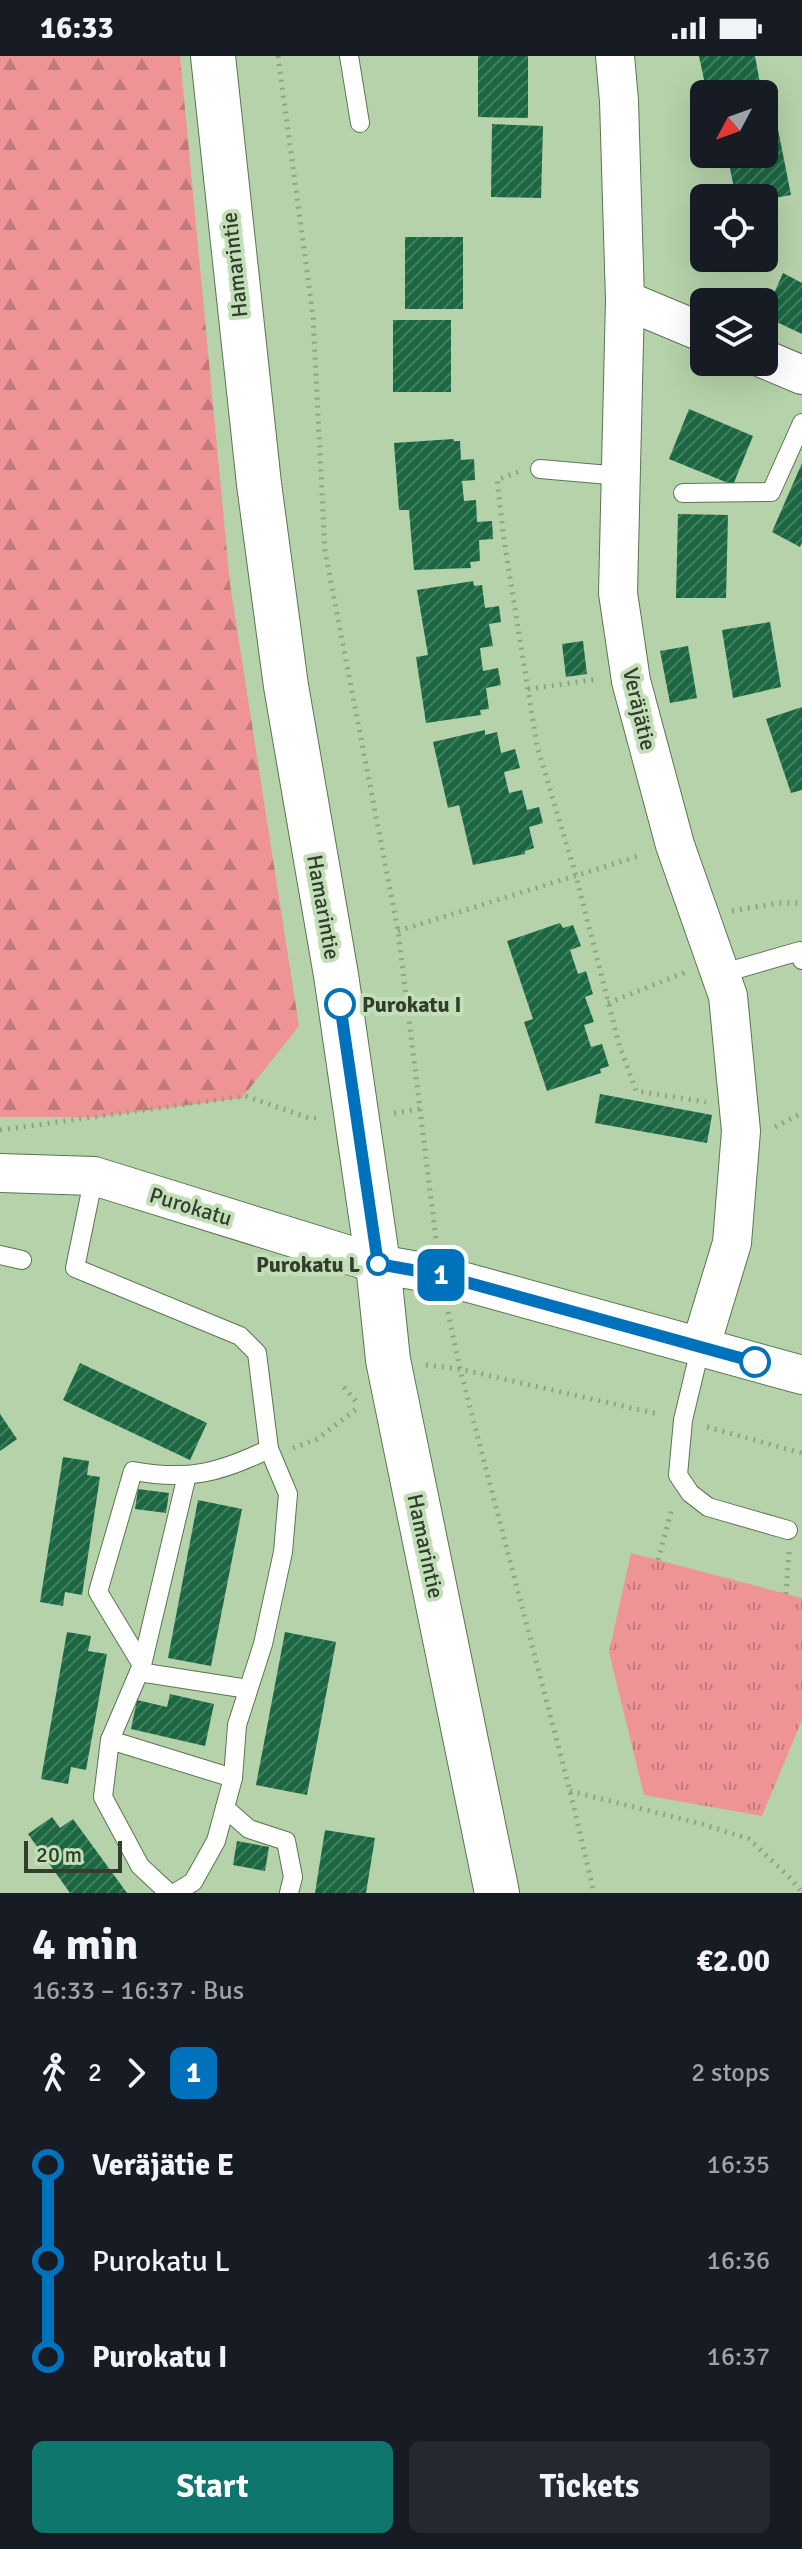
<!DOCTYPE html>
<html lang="en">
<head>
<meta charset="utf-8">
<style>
  :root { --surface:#171b24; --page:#242831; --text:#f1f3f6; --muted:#9ea1a6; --accent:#0f766e }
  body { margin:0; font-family:Signika,sans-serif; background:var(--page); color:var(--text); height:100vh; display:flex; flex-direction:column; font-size:30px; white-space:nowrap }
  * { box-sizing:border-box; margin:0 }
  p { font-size:26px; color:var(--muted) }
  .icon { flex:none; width:44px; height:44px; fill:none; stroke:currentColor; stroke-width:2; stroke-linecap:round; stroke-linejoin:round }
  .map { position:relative; height:1837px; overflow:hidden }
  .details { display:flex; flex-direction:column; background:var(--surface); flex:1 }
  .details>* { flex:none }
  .badge { padding:0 16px; border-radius:12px; font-size:28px; line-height:52px }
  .needle { width:52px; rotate:229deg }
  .tools { position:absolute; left:690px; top:24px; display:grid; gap:16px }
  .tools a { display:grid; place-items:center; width:88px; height:88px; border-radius:12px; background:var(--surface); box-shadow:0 8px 32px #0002; font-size:40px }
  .scale { position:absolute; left:24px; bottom:20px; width:98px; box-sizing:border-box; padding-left:8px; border:4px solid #313d2d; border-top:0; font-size:22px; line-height:28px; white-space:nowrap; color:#313d2d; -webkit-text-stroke:6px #c2dfb7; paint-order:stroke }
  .map>.badge { position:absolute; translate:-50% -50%; box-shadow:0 0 0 4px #fff }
  .legs { display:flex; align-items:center; gap:12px; height:88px; padding:0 32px; font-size:26px }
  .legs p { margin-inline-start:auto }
  .summary { display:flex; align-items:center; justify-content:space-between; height:136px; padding:0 32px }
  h1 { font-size:44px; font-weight:800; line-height:60px }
  .button { display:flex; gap:16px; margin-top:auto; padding:16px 32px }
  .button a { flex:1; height:92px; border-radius:12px; background:var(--accent); color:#fff; font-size:32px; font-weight:800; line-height:92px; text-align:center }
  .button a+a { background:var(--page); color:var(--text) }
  ul { padding:0 32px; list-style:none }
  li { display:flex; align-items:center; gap:28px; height:96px; font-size:30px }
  li i { display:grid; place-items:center; width:12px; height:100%; margin:0 10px; background:currentColor }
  li i::after { content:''; width:20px; height:20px; margin:-10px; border:6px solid; border-radius:50%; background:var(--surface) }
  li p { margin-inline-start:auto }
  li:first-child i { background:linear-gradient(#0000 50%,currentColor 0) }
  li:last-child i { background:linear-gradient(currentColor 50%,#0000 0) }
  .status { display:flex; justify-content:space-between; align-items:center; height:56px; padding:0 40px; background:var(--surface); direction:ltr }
  .status svg { height:22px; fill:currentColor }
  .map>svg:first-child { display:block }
</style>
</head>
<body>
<div class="status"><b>16:33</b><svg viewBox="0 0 49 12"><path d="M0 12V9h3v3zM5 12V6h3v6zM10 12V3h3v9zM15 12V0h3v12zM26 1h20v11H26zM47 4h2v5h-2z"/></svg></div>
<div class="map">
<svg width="802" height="1837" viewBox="0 0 802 1837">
  <defs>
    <pattern id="grass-tufts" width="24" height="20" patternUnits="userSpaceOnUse" patternTransform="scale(2)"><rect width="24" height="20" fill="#ee9497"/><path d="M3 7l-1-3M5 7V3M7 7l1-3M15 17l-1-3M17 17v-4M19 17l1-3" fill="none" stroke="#c17a7c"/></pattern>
    <pattern id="forest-firs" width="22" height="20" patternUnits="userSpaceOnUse" patternTransform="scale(2)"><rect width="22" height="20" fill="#ee9497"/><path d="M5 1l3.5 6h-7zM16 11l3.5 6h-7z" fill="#c17a7c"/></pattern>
    <pattern id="building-hatch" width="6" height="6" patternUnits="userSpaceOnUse" patternTransform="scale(2)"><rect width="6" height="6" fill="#1b6741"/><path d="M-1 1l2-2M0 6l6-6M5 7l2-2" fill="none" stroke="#447e61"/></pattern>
  </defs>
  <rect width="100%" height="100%" fill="#b5d2aa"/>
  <polygon fill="url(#grass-tufts)" points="631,1497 802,1542 802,1664 762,1760 644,1739 609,1596"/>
  <polygon fill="url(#forest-firs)" points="0,0 180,0 230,528 299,970 242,1042 98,1061 0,1061"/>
  <g fill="url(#building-hatch)">
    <polygon points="478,0 528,0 528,62 478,61"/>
    <polygon points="699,0 755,0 762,38 707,38"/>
    <polygon points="774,53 791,139 764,144 764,142 736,142 727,98 764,98 764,55"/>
    <polygon points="492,68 543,70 541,142 491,141"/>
    <rect x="405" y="181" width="58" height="72"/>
    <polygon points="783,217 802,227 802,278 764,260"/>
    <rect x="393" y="264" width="58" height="72"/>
    <polygon points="689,353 753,380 733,429 669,403"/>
    <polygon points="453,383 454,385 460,385 461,404 474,403 475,424 462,425 464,445 476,444 477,466 492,465 493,483 479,484 480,505 470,506 471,512 414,514 409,454 399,454 394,387"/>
    <polygon points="802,407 802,486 800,491 772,476"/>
    <polygon points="678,458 728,459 726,542 676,542"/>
    <polygon points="473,525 474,530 482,529 485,552 499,550 501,566 489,568 493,590 480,592 483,615 498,612 501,629 486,632 489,653 480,654 481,659 426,667 416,601 428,599 417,534"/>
    <polygon points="770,566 781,631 733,642 722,574"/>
    <polygon points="583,585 587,618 566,621 562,588"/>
    <polygon points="688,590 697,642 670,647 660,595"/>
    <polygon points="802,651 802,734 791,737 766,663"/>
    <polygon points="485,674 485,679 497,676 501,697 515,693 520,712 504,716 509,737 522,734 527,754 539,751 543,767 529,771 534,792 525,795 525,798 473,809 459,749 448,752 433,686"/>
    <polygon points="560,867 563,872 573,869 581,890 570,894 578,918 586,915 593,938 585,941 594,966 584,969 591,991 602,988 609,1010 600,1013 601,1017 547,1035 524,966 533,963 507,885"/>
    <polygon points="600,1038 712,1059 707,1087 595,1067"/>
    <polygon points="80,1307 207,1367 190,1404 63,1344"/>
    <polygon points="0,1358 17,1383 0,1395"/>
    <polygon points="63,1401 89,1405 87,1419 100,1421 82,1539 65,1536 63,1550 40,1546"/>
    <polygon points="138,1433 169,1437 166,1457 135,1453"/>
    <polygon points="198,1444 242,1453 211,1610 168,1602"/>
    <polygon points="67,1576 91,1580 88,1595 107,1598 86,1714 71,1711 68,1728 41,1723"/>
    <polygon points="285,1576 336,1586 307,1739 256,1729"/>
    <polygon points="170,1638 214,1648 205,1690 131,1673 137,1644 167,1651"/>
    <polygon points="52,1761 60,1772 73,1763 127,1837 70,1837 28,1778"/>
    <polygon points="325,1774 375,1782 366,1837 315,1837"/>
    <polygon points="237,1785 269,1791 265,1815 233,1809"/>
  </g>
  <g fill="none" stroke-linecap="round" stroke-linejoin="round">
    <defs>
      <g id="lane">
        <polyline points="349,0 360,67"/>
        <polyline points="540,413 621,420"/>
        <polyline points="683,437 771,436 802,367"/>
        <polyline points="720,918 800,895 802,904"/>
        <polyline points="94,1120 75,1212 240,1280 257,1297 269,1393 288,1438 283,1496 263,1588 237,1669 233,1722 216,1785 193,1826 175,1837"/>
        <polyline points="0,1199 22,1204"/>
        <polyline points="701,1289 683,1364 678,1419 690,1437 708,1451 788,1474"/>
        <polyline points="142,1609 187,1419"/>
        <polyline points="139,1616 248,1633"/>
        <polyline points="110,1684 233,1722"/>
        <polyline points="225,1752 249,1773 286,1785 293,1821 289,1837"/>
        <path d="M169,1837L140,1810L103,1741L110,1684L142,1609L98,1536L133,1415C188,1425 219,1417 269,1393"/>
      </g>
      <g id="street">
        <polyline points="615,0 619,45 625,244 618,537 631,625 675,789 728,940 741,1075 732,1187 701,1289"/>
        <polyline points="625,244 704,277"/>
        <polyline points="764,303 802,319"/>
        <polyline points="0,1117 94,1120 378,1208 440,1219 802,1319"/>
      </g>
      <polyline id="secondary" points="213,0 259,428 286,630 336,919 378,1208 388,1304 497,1837"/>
    </defs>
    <use href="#lane" stroke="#5b7651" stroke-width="20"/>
    <use href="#street" stroke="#5b7651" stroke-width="40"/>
    <use href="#secondary" stroke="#5b7651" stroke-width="46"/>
    <g stroke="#8da584" stroke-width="5" stroke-dasharray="2 6" stroke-linecap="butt">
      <polyline points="278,0 313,260 325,495 398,875 436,1183"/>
      <polyline points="518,416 497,424 504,484 537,690 576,820 619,988 636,1035 706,1046"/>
      <polyline points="528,633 598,623"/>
      <polyline points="732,855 779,847 802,847"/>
      <polyline points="398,875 642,799"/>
      <polyline points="378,944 382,949 407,946"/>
      <polyline points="608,947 686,916"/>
      <polyline points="394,1057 420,1053"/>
      <polyline points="775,1071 802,1057"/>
      <polyline points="0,1074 245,1040 309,1062 320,1062"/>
      <polyline points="448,1256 460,1313 570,1735 594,1837"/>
      <polyline points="426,1309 460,1313 658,1358"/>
      <polyline points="344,1331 357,1347"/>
      <polyline points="707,1371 802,1397"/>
      <polyline points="293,1392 317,1383 359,1351"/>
      <polyline points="658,1504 672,1452"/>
      <polyline points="786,1538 789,1496"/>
      <polyline points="570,1735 702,1768 749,1783 790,1822 802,1836"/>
    </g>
    <use href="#lane" stroke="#fff" stroke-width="18"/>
    <use href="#street" stroke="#fff" stroke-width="38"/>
    <use href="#secondary" stroke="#fff" stroke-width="44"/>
  </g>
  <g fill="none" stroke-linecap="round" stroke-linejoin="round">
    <defs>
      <polyline id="line-1" points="340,948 378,1208 440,1219 755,1306"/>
    </defs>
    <use href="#line-1" stroke="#fff" stroke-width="18"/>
    <use href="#line-1" stroke="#0072bc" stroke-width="12"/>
  </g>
  <g fill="#fff" stroke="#0072bc" stroke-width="4">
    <circle cx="340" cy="948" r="14"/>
    <circle cx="378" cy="1208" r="10"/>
    <circle cx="755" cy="1306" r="14"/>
  </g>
  <g text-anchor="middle" stroke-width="8" stroke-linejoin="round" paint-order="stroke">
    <g font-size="22" fill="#313d2d" stroke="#c2dfb7">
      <text transform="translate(234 209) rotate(-96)" y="8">Hamarintie</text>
      <text transform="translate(640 653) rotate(77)" y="8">Veräjätie</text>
      <text transform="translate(324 851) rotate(80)" y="8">Hamarintie</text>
      <text transform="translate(191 1150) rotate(17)" y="8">Purokatu</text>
      <text transform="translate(426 1490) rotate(78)" y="8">Hamarintie</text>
    </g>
    <g font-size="22" font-weight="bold" fill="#313d2d" stroke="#c2dfb7" text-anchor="start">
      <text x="362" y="956">Purokatu I</text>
      <text x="360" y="1216" text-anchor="end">Purokatu L</text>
    </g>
  </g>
</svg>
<div class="tools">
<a><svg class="needle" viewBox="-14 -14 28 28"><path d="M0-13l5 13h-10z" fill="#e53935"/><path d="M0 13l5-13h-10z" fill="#9ea1a6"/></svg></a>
<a><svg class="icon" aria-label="locate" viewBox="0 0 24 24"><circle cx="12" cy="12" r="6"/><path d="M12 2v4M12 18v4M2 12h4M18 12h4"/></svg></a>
<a><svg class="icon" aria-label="layers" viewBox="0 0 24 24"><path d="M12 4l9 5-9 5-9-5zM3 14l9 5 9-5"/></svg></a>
</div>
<div class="scale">20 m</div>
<b class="badge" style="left:441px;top:1219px;background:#0072bc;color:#fff">1</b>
</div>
<section class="details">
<div class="summary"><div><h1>4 min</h1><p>16:33 – 16:37 · Bus</p></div><b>€2.00</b></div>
<div class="legs"><svg class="icon" aria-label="walk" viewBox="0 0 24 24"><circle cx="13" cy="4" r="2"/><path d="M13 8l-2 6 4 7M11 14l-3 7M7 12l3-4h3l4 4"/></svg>2<svg class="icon" aria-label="forward" viewBox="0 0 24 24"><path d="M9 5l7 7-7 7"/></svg><b class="badge" style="background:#0072bc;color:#fff">1</b><p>2 stops</p></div>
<ul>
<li><i style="color:#0072bc"></i><b>Veräjätie E</b><p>16:35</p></li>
<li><i style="color:#0072bc"></i><span>Purokatu L</span><p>16:36</p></li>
<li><i style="color:#0072bc"></i><b>Purokatu I</b><p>16:37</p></li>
</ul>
<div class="button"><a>Start</a><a>Tickets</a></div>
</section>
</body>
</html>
